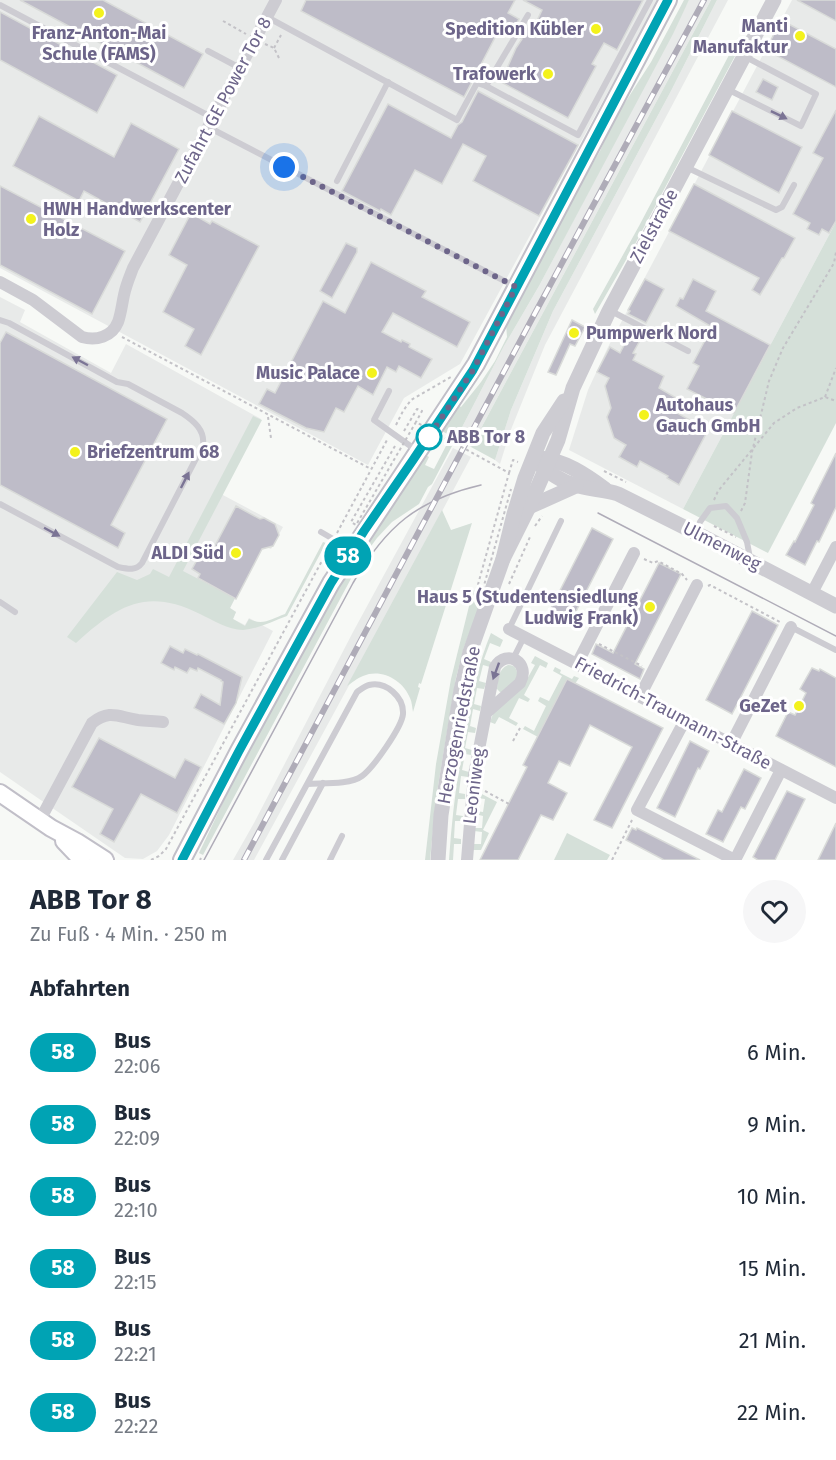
<!DOCTYPE html>
<html lang="de">
<head>
<meta charset="utf-8">
<style>
  :root { --surface:#fff; --page:#f6f6f7; --text:#1f2937; --muted:#747a83 }
  body { margin:0; font-family:"Fira Sans",sans-serif; background:var(--page); color:var(--text); height:100vh; display:flex; flex-direction:column; font-size:22px; white-space:nowrap }
  * { box-sizing:border-box; margin:0 }
  p { font-size:20px; color:var(--muted) }
  .icon { flex:none; width:33px; height:33px; fill:none; stroke:currentColor; stroke-width:2; stroke-linecap:round; stroke-linejoin:round }
  .map { position:relative; height:860px; overflow:hidden }
  .sheet { display:flex; flex-direction:column; background:var(--surface); flex:1 }
  .sheet>* { flex:none }
  .badge { padding:0 12px; border-radius:20px; font-size:21px; line-height:39px }
  .you { position:absolute; width:30px; height:30px; margin:-15px; border:4px solid #fff; border-radius:50%; background:#1a73e8; box-shadow:0 0 0 9px #1a73e833 }
  .map>.badge { position:absolute; translate:-50% -50%; box-shadow:0 0 0 3px #fff }
  h2 { padding:0 30px; font-size:22px; line-height:54px }
  .round { display:grid; place-items:center; flex:none; width:63px; height:63px; border-radius:32px; background:var(--page) }
  .overview { display:flex; align-items:center; justify-content:space-between; height:102px; padding:0 30px }
  h1 { font-size:28px; font-weight:700; line-height:45px }
  ul { padding:0; list-style:none }
  li { display:flex; align-items:center; gap:18px; height:72px; padding:0 30px }
  li div { flex:1 }
  li b { display:block; font-size:22px }
  li em { font-style:normal }
  li .badge { min-width:66px; font-weight:700; text-align:center }
  .map>svg:first-child { display:block }
</style>
</head>
<body>
<div class="map">
<svg width="836" height="860" viewBox="0 0 836 860">
  <rect width="100%" height="100%" fill="#f7f9f6"/>
  <g fill="#e8eae9">
    <polygon points="0,0 658,0 460,364 404,398 368,465 0,268"/>
    <polygon points="689,0 711,0 471,447 456,439 504,346 539,286 590,189"/>
    <polygon points="717,0 728,0 545,345 510,432 500,464 495,460 511,410 553,311 671,91"/>
    <polygon points="792,0 836,0 836,222 683,509 569,450 588,390 608,347"/>
    <polygon points="0,297 25,310 20,322 111,373 126,344 261,419 221,494 283,527 271,549 263,546 230,608 236,612 233,619 245,625 249,618 273,631 169,835 157,851 143,859 125,858 0,772"/>
    <polygon points="453,448 471,457 353,678 254,860 233,860 254,823 353,632"/>
  </g>
  <g fill="#d5e0d9">
    <polygon points="684,0 689,0 673,34 539,286 504,346 456,439 442,431 458,405 461,407 481,382 495,361 507,337 506,324 522,290 551,241 567,207 600,151 612,123 651,62"/>
    <polygon points="711,0 717,0 671,91 553,311 511,410 495,460 471,447"/>
    <polygon points="738,38 743,41 634,246 595,314 593,309 639,226"/>
    <polygon points="836,222 836,423 768,553 683,509"/>
    <path d="M253,416L262,420L183,571L235,598L230,608L236,612L233,619L245,626L249,619C263,626 271,619 285,614L323,542L326,543L287,616C273,621 258,629 243,630C228,630 213,620 200,614C146,587 117,606 76,643L67,637L117,572L137,580L150,574L153,569L169,577Z"/>
    <polygon points="447,444 452,446 432,484 428,487 419,504 392,522 377,538 361,560 203,855 199,853 249,748 337,586 426,455 429,457 425,465 434,469"/>
    <path d="M442,510L451,530L472,523L421,684L419,683L418,687L420,688L413,712C412,707 412,702 410,698C403,680 381,668 363,676C357,678 352,683 347,686Z"/>
    <polygon points="473,590 485,593 464,647 456,678 436,798 430,860 425,860 436,764 451,679"/>
    <path d="M491,633L503,640L500,647L490,643L484,659L491,662L490,667L483,665L479,681L486,683L484,689L477,688L474,704L481,706L480,711L473,709L470,726L476,728L475,733L468,732L465,748L472,750L471,755L465,754L462,770L469,772L468,777L461,776L459,793L465,794V799H458L456,815L463,816L462,821H455L454,838L461,839V844H454L453,860H449C452,814 458,768 467,722C473,692 479,661 491,633Z"/>
    <polygon points="535,656 548,663 546,668 540,665 524,695 530,699 528,702 519,698 509,718 518,723 516,726 499,717 495,724 490,722 493,714 526,681 535,665 531,663"/>
    <path d="M508,665C517,665 517,671 518,679L502,692H500L497,689C498,680 498,669 508,665Z"/>
    <polygon points="555,667 561,670 560,673 572,679 574,676 579,678 538,737 523,729 525,726 534,731 546,706 538,701 540,697 549,701 562,676 553,671"/>
    <polygon points="478,792 497,802 483,830 489,833 481,850 473,850 473,844 481,844 482,832 474,831 474,828 482,828 483,816 475,814 476,811 483,812 485,799 477,798"/>
    <polygon points="567,833 610,855 607,860 554,860"/>
  </g>
  <g fill="#bebcc8" stroke="#d9dbd9" stroke-width="1.5">
    <polygon points="20,0 103,0 203,54 184,88"/>
    <polygon points="306,0 515,0 508,13 519,19 511,33 500,28 464,97 301,11"/>
    <polygon points="523,0 643,0 617,50 604,43 592,64 596,66 568,118 501,82 516,48 522,39 520,38 529,24 534,27 542,10"/>
    <polygon points="797,0 836,0 836,21"/>
    <polygon points="0,12 117,75 97,113 0,60"/>
    <polygon points="781,20 836,49 836,87 766,50"/>
    <polygon points="763,79 778,87 772,100 756,92"/>
    <polygon points="478,91 578,145 539,216 473,181 486,156 463,144 442,184 415,170 391,215 381,209 380,211 342,191 388,104 451,138 458,125 462,122"/>
    <polygon points="836,110 836,221 829,233 822,229 819,235 807,229 810,223 793,214 823,158 813,153"/>
    <polygon points="732,111 802,147 779,193 709,155"/>
    <polygon points="39,116 114,157 131,123 179,149 140,222 84,191 79,201 13,166"/>
    <polygon points="694,184 795,238 784,258 782,258 760,295 752,290 759,278 669,231"/>
    <polygon points="0,186 125,251 92,314 0,265"/>
    <polygon points="191,213 210,224 212,221 259,246 201,355 185,346 194,329 163,312 187,265 169,255"/>
    <polygon points="346,243 357,248 357,252 332,298 320,291"/>
    <polygon points="371,262 426,291 422,297 470,322 457,347 393,313 382,332 401,342 402,340 410,344 409,347 432,359 421,378 399,366 396,372 387,367 373,395 358,386 344,412 336,408 324,432 306,428 259,404 267,389 275,393 323,301 345,313"/>
    <polygon points="645,279 664,289 646,323 628,314 630,311 628,310"/>
    <polygon points="693,279 716,291 706,311 770,345 734,413 687,389 699,366 693,363 712,327 676,306 680,298 683,299"/>
    <polygon points="572,320 585,327 575,346 570,344 556,375 548,372"/>
    <polygon points="633,328 641,333 641,334 643,335 633,353 636,354 633,360 664,376 659,388 683,402 677,413 708,430 679,485 667,478 668,476 640,461 637,467 619,457 626,445 614,438 607,417 611,408 605,386 609,378 597,372 610,347 620,353"/>
    <polygon points="6,332 167,419 111,525 125,533 118,548 0,485 0,343"/>
    <polygon points="836,453 836,507 819,542 817,541 805,565 786,555 794,541 795,542 814,505 811,503"/>
    <polygon points="236,506 260,519 264,518 275,524 279,535 273,546 262,549 236,599 198,578 200,574 192,569 202,551 210,555"/>
    <polygon points="592,528 613,539 570,623 549,612"/>
    <polygon points="659,563 681,574 635,664 644,669 640,679 592,654 596,644 613,653"/>
    <polygon points="752,611 778,625 732,714 706,700"/>
    <polygon points="170,646 183,653 185,649 197,655 198,654 242,677 236,703 224,724 194,708 201,694 220,705 223,682 221,681 221,680 198,668 197,671 190,668 187,673 175,667 174,670 161,663"/>
    <polygon points="812,668 819,671 820,669 836,678 836,767 776,736 788,712 795,715 806,693 800,689"/>
    <polygon points="567,679 663,728 612,828 594,820 632,747 590,725 570,766 559,761 548,783 567,793 553,820 541,815 518,860 480,860 527,767 523,765"/>
    <polygon points="99,738 175,778 185,759 201,767 177,813 141,794 114,842 100,834 113,809 72,787"/>
    <polygon points="690,741 709,751 700,769 698,768 675,817 657,808"/>
    <polygon points="744,769 761,778 745,809 741,807 723,842 706,834 718,810 722,812"/>
    <polygon points="787,791 805,799 775,860 758,860 753,857"/>
    <polygon points="836,823 836,860 818,860"/>
    <polygon points="632,828 636,830 637,828 700,860 664,860 626,840"/>
  </g>
  <g fill="none" stroke-linecap="round" stroke-linejoin="round">
    <defs>
      <g id="secondary">
        <polyline points="0,793 51,828 77,842 105,860"/>
        <polyline points="64,841 82,860"/>
        <polyline points="182,860 239,751 331,583 476,364 668,0"/>
      </g>
    </defs>
    <use href="#secondary" stroke="#c1bfc8" stroke-width="20"/>
    <g stroke="#c3c2c7" stroke-width="2" stroke-dasharray="3 3" stroke-linecap="butt">
      <polyline points="223,21 246,34"/>
      <polyline points="265,44 274,48 279,58"/>
      <polyline points="274,48 281,35"/>
      <polyline points="122,337 371,469"/>
      <polyline points="825,397 836,368"/>
      <polyline points="268,417 271,438"/>
      <polyline points="396,425 403,411 411,400 451,377"/>
      <polyline points="404,431 417,409 422,411 416,422"/>
      <polyline points="604,471 626,482"/>
      <polyline points="509,473 513,460 518,462"/>
      <polyline points="714,500 718,491 774,423 797,408 825,397 836,401"/>
      <polyline points="741,511 745,503 752,452 769,381 783,348 834,263 836,252"/>
      <polyline points="535,526 542,516"/>
      <polyline points="714,526 736,537"/>
      <polyline points="337,533 387,440"/>
      <polyline points="644,559 653,563 658,561 682,574 687,580"/>
      <polyline points="509,584 530,537"/>
      <polyline points="708,586 710,585 780,622"/>
      <polyline points="599,644 642,666"/>
      <polyline points="513,741 520,728"/>
      <polyline points="485,791 509,804"/>
      <polyline points="151,860 159,856 166,849 330,546"/>
      <polyline points="200,860 201,858"/>
      <polyline points="612,860 632,820"/>
    </g>
    <g stroke="#cdccd2" stroke-width="6">
      <polyline points="0,5 213,118"/>
      <polyline points="528,15 486,86 578,135 650,0"/>
      <polyline points="267,17 457,120 477,83 486,86"/>
      <polyline points="208,51 240,68"/>
      <polyline points="727,89 801,126 816,94 744,56"/>
      <polyline points="208,127 514,286"/>
      <polyline points="686,167 776,210 782,207 794,185"/>
      <polyline points="337,181 388,82"/>
      <polyline points="611,311 688,351"/>
      <path d="M0,320L9,323L117,382L128,384L182,413C194,421 205,430 203,445L142,563C136,571 128,569 118,567L0,504"/>
      <polyline points="389,391 374,420 416,450"/>
      <polyline points="321,532 352,550"/>
      <polyline points="696,533 700,522 710,508 726,506 737,518 747,542 750,558"/>
      <polyline points="0,602 15,612"/>
      <polyline points="791,627 836,650"/>
      <polyline points="509,629 561,521"/>
      <polyline points="513,659 524,637"/>
      <path d="M266,860L357,692C360,690 365,686 369,685C386,681 404,697 403,714C402,727 373,768 362,776C350,785 323,783 308,784"/>
      <polyline points="282,860 323,783"/>
      <polyline points="330,860 342,836"/>
    </g>
    <g stroke="#cdccd2" stroke-width="12">
      <path d="M0,282L33,300L82,337C96,341 112,337 118,322C121,314 122,304 124,295C126,285 130,276 133,268L276,0"/>
      <polyline points="812,593 836,547"/>
      <polyline points="509,629 836,798"/>
      <polyline points="577,664 634,553"/>
      <polyline points="640,696 697,585"/>
      <polyline points="685,720 637,810 735,860 781,770"/>
      <polyline points="731,744 791,627"/>
      <path d="M40,820L92,723C110,709 118,717 138,720C146,721 155,721 163,722"/>
      <path d="M467,860L474,775L495,667C507,648 531,663 520,683L486,713"/>
    </g>
    <g stroke="#cdccd2" stroke-width="15">
      <path d="M540,458C564,460 586,475 605,489"/>
      <path d="M538,463C550,473 560,481 575,485C589,490 604,489 618,494L696,533L836,606"/>
      <polyline points="529,507 576,486"/>
      <polyline points="503,559 529,507 558,440 573,388 609,311 774,0"/>
      <polyline points="438,860 441,815 461,690 470,652 503,559 514,514 525,478 543,433 564,401"/>
    </g>
    <use href="#secondary" stroke="#fff" stroke-width="16"/>
    <g stroke="#afacb8" stroke-width="1.5">
      <polyline points="598,513 836,636"/>
      <path d="M204,860L353,583C386,526 417,500 481,485"/>
    </g>
    <defs>
      <polyline id="rail" points="244,860 534,315 704,0"/>
    </defs>
    <use href="#rail" stroke="#afacb8" stroke-width="6"/>
    <use href="#rail" stroke="#fff" stroke-width="4" stroke-dasharray="11" stroke-linecap="butt"/>
    <polyline stroke="#c3c2c7" stroke-width="2" stroke-dasharray="3 3" stroke-linecap="butt" points="395,446 351,522 356,525 416,422 509,473 477,588 483,589 511,489"/>
  </g>
  <defs><path id="oneway-solid" d="M-6-.8H1V-3.2L6.5 0L1 3.2V.8H-6Z" transform="scale(1.5)"/></defs>
  <g fill="#7b7495">
    <use href="#oneway-solid" transform="translate(779 115) rotate(26)"/>
    <use href="#oneway-solid" transform="translate(80 361) rotate(-152)"/>
    <use href="#oneway-solid" transform="translate(185 480) rotate(-63)"/>
    <use href="#oneway-solid" transform="translate(52 532) rotate(28)"/>
    <use href="#oneway-solid" transform="translate(496 671) rotate(110)"/>
  </g>
  <g fill="none" stroke-linecap="round" stroke-linejoin="round">
    <defs>
      <polyline id="line" points="182,860 239,751 331,583 364,531 413,460 473,370 668,0"/>
    </defs>
    <use href="#line" stroke="#fff" stroke-width="14"/>
    <use href="#line" stroke="#00a3b4" stroke-width="9"/>
    <polyline stroke="#6d658a" stroke-width="6" stroke-dasharray="0 10.8" points="284,167 516,287 473,370 429,437"/>
  </g>
  <g fill="#f3f21c" stroke="#fff" stroke-width="2">
    <circle cx="99" cy="13" r="6"/>
    <circle cx="596" cy="29" r="6"/>
    <circle cx="800" cy="36" r="6"/>
    <circle cx="548" cy="74" r="6"/>
    <circle cx="31" cy="219" r="6"/>
    <circle cx="574" cy="333" r="6"/>
    <circle cx="372" cy="373" r="6"/>
    <circle cx="644" cy="415" r="6"/>
    <circle cx="75" cy="452" r="6"/>
    <circle cx="236" cy="553" r="6"/>
    <circle cx="650" cy="607" r="6"/>
    <circle cx="799" cy="706" r="6"/>
  </g>
  <circle fill="#fff" stroke="#00a3b4" stroke-width="3" cx="429" cy="437" r="12"/>
  <g text-anchor="middle" stroke-width="6" stroke-linejoin="round" paint-order="stroke">
    <g font-size="18" font-weight="bold" fill="#6d658a" stroke="#fff" text-anchor="end">
      <text x="788" y="32">Manti<tspan x="788" dy="21">Manufaktur</tspan></text>
      <text x="584" y="35">Spedition Kübler</text>
      <text x="99" y="39" text-anchor="middle">Franz-Anton-Mai<tspan x="99" dy="21">Schule (FAMS)</tspan></text>
      <text x="536" y="80">Trafowerk</text>
      <text x="43" y="215" text-anchor="start">HWH Handwerkscenter<tspan x="43" dy="21">Holz</tspan></text>
      <text x="586" y="339" text-anchor="start">Pumpwerk Nord</text>
      <text x="360" y="379">Music Palace</text>
      <text x="656" y="411" text-anchor="start">Autohaus<tspan x="656" dy="21">Gauch GmbH</tspan></text>
      <text x="87" y="458" text-anchor="start">Briefzentrum 68</text>
      <text x="224" y="559">ALDI Süd</text>
      <text x="638" y="603">Haus 5 (Studentensiedlung<tspan x="638" dy="21">Ludwig Frank)</tspan></text>
      <text x="787" y="712">GeZet</text>
    </g>
    <g font-size="18" fill="#6d658a" stroke="#fff">
      <text transform="translate(223 100) rotate(-62)" y="6">Zufahrt GE Power Tor 8</text>
      <text transform="translate(654 226) rotate(-62)" y="6">Zielstraße</text>
      <text transform="translate(722 546) rotate(27)" y="6">Ulmenweg</text>
      <text transform="translate(673 713) rotate(28)" y="6">Friedrich-Traumann-Straße</text>
      <text transform="translate(459 725) rotate(-79)" y="6">Herzogenriedstraße</text>
      <text transform="translate(474 786) rotate(-83)" y="6">Leoniweg</text>
    </g>
    <g font-size="18" font-weight="bold" fill="#6d658a" stroke="#fff" text-anchor="start">
      <text x="447" y="443">ABB Tor 8</text>
    </g>
  </g>
</svg>
<div class="you" style="left:284px;top:167px"></div>
<b class="badge" style="left:348px;top:556px;background:#00a3b4;color:#fff">58</b>
</div>
<section class="sheet">
<div class="overview"><div><h1>ABB Tor 8</h1><p>Zu Fuß · 4 Min. · 250 m</p></div><a class="round"><svg class="icon" aria-label="heart" viewBox="0 0 24 24"><path d="M12 20l-8-8c-3-5 5-10 8-4 3-6 11-1 8 4z"/></svg></a></div>
<h2>Abfahrten</h2>
<ul>
<li><span class="badge" style="background:#00a3b4;color:#fff">58</span><div><b>Bus</b><p>22:06</p></div><em>6 Min.</em></li>
<li><span class="badge" style="background:#00a3b4;color:#fff">58</span><div><b>Bus</b><p>22:09</p></div><em>9 Min.</em></li>
<li><span class="badge" style="background:#00a3b4;color:#fff">58</span><div><b>Bus</b><p>22:10</p></div><em>10 Min.</em></li>
<li><span class="badge" style="background:#00a3b4;color:#fff">58</span><div><b>Bus</b><p>22:15</p></div><em>15 Min.</em></li>
<li><span class="badge" style="background:#00a3b4;color:#fff">58</span><div><b>Bus</b><p>22:21</p></div><em>21 Min.</em></li>
<li><span class="badge" style="background:#00a3b4;color:#fff">58</span><div><b>Bus</b><p>22:22</p></div><em>22 Min.</em></li>
</ul>
</section>
</body>
</html>
